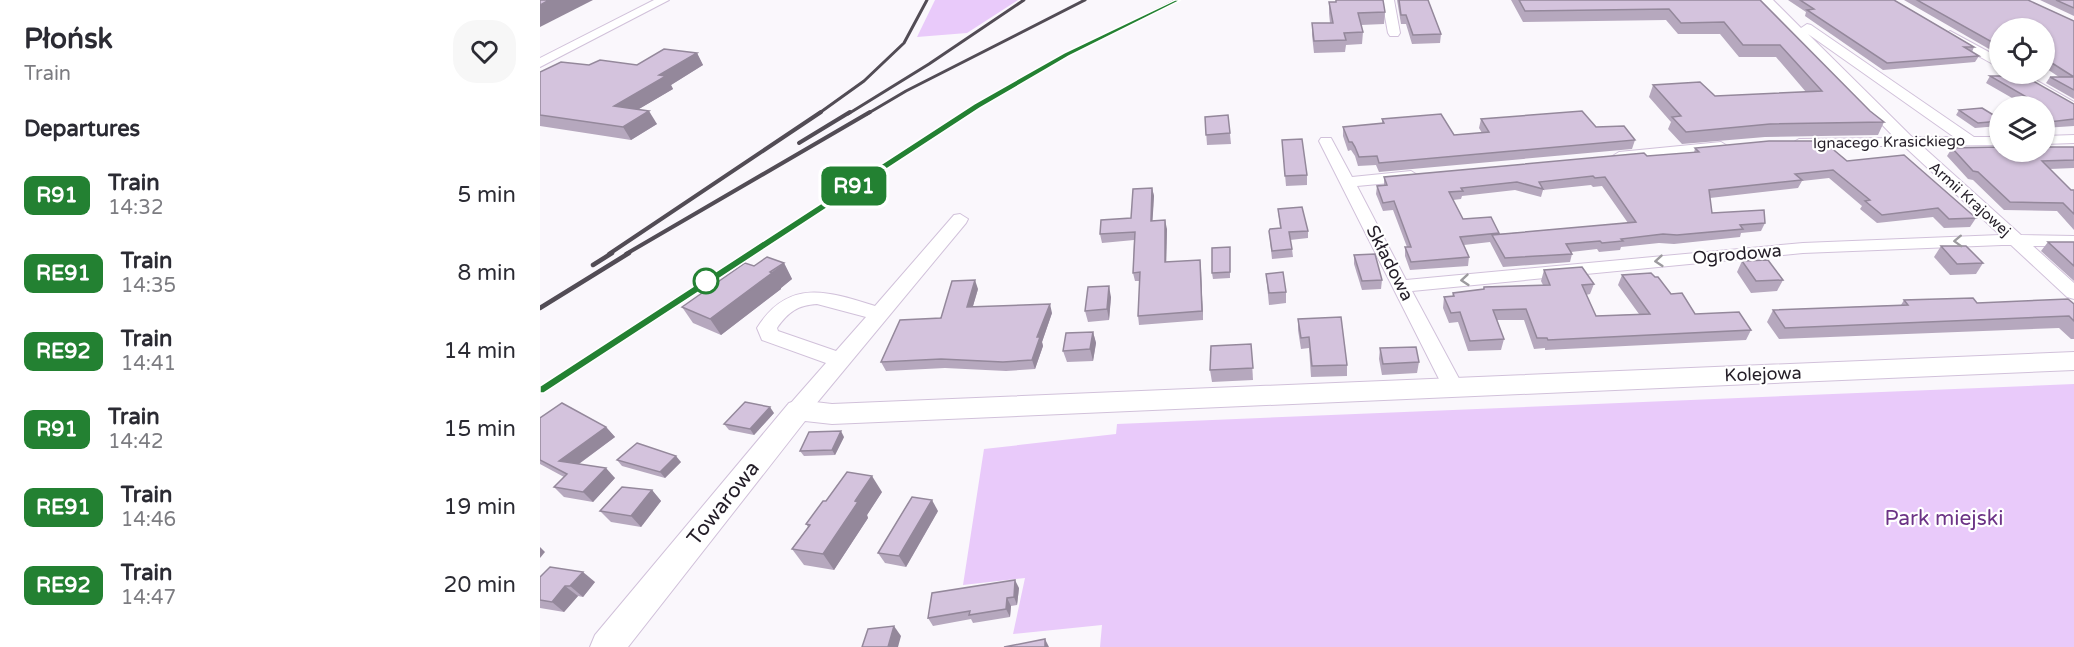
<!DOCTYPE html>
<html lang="en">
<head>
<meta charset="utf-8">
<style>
  :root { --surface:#fff; --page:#f7f7f7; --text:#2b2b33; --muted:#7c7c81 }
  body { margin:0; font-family:"Varela Round",sans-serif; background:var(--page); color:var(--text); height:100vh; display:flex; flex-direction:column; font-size:22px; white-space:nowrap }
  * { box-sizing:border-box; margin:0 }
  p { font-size:20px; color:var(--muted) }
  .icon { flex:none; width:33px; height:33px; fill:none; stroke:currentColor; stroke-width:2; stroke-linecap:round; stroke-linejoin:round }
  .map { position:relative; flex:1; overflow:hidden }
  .panel { display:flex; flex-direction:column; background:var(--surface); width:540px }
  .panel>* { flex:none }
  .badge { padding:0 12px; border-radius:9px; font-size:21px; line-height:39px }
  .fabs { position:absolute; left:1449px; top:18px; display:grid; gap:12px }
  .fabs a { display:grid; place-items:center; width:66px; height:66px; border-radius:50%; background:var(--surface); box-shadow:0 2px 4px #0004; font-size:30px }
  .map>.badge { position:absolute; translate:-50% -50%; box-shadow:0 0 0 3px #fff }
  h2 { padding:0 24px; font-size:22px; line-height:54px }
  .round { display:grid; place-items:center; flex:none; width:63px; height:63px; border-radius:24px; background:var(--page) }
  .headline { display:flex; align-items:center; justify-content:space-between; height:102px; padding:0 24px }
  h1 { font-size:28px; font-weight:800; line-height:45px }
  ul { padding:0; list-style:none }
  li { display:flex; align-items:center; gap:18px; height:78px; padding:0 24px }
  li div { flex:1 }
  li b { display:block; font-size:22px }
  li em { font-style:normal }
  li .badge { min-width:66px; font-weight:700; text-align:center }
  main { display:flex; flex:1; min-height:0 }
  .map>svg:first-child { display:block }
</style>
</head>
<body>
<main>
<section class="panel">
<div class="headline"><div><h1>Płońsk</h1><p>Train</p></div><a class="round"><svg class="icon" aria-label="heart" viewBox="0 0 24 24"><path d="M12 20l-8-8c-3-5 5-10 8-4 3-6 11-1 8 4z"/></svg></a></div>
<h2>Departures</h2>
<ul>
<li><span class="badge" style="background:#238132;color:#fff">R91</span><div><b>Train</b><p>14:32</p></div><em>5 min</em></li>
<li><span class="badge" style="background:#238132;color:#fff">RE91</span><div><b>Train</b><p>14:35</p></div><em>8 min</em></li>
<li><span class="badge" style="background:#238132;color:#fff">RE92</span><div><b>Train</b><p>14:41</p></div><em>14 min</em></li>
<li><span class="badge" style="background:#238132;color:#fff">R91</span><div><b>Train</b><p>14:42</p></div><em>15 min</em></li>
<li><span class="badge" style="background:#238132;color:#fff">RE91</span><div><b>Train</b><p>14:46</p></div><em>19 min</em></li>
<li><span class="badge" style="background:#238132;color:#fff">RE92</span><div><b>Train</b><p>14:47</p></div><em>20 min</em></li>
</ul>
</section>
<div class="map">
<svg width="1534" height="647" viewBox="0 0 1534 647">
  <rect width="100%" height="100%" fill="#faf7fc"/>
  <g fill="#e9cafa">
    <polygon points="395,0 478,0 427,33 377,37"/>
    <polygon points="1534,384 1534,647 560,647 562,625 473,634 485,578 423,585 444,449 576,434 577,424"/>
  </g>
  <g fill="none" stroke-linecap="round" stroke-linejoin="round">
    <defs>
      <g id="minor">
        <polygon points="114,0 129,0 0,67 0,58"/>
        <polygon points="842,0 854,0 860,33 858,36 850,36 848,33"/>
        <path d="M1221,0H1233L1261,28L1267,24L1271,25L1434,137H1460V145L1382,146L1481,235L1534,236V246H1493L1534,283V299L1527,297L1471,245H1462L1263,253L872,291L923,386L919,391L912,394L905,391L779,141L781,138H791L812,177L871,171L879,176L871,181L817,186L866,280L1263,243L1460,235L1364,146H1254L1252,143L1259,139L1355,138ZM1268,34L1414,137H1372Z"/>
        <polygon points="1410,31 1460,58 1460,68 1406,38 1404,35"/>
        <polygon points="1469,74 1485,74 1534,102 1534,112"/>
        <polygon points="1534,135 1534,143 1504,144 1504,136"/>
        <polygon points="1181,142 1189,147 1186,150 1079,162 1071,157 1079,152"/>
        <path d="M420,214L428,219L426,223L266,416L258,418L250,416L247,410L250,404L286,363L222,340L217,328C248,278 288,291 335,306L414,215ZM277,304L326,317L296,351L238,331L237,328C248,312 258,305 277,304Z"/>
      </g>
      <polygon id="tertiary" points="1534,352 1534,370 292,424 265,421 88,647 50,647 55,635 249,403 258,400 292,404"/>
    </defs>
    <use href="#minor" stroke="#d1c1da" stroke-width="2"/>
    <use href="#tertiary" stroke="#d1c1da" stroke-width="2"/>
    <use href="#minor" fill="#fff" fill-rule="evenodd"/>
    <use href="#tertiary" fill="#fff" fill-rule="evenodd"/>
    <g stroke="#524c55" stroke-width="3">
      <polyline points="278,114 324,81 364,43 387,0"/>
      <polyline points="308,114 389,64 484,0"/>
      <polyline points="327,114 366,91 545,0"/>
      <polyline points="425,114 526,55 637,0"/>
    </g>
    <g stroke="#524c55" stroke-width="4">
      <polyline points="259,143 310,112"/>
      <polyline points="69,254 281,112"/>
      <polyline points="86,254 330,112"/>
      <polyline points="208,254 428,112"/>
    </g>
    <g stroke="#524c55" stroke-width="4.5">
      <polyline points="53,265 72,253"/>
      <polyline points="0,308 89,253"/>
      <polyline points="0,389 211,253"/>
    </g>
  </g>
  <g fill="#b6a8be" fill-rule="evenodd">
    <polygon points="796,0 843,0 845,12 844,24 821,25 823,32 822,44 806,45 805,52 774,53 772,35 772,23 790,23 789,13 789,2 796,2"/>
    <polygon points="857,0 888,0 901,34 900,43 872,44 866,24 861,24"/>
    <polygon points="971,0 1220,0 1330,111 1344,122 1338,135 1225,137 1142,144 1128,129 1131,122 1109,97 1113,85 1175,96 1266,92 1236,57 1199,57 1180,34 1138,34 1126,20 983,22"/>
    <polygon points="1248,0 1354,0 1434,47 1432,52 1439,56 1435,62 1343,70 1265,16 1266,12"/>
    <polygon points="1364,0 1488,0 1534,21 1534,99 1506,83 1510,77 1519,77 1504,67 1504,28 1460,28 1460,53 1456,53"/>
    <polygon points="1500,0 1534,0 1534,16"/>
    <polygon points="157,53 163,65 131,85 133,89 97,110 117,124 91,140 0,126 0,72 49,65 97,65"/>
    <polygon points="1450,76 1534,104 1534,126 1504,128 1504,106 1486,106 1446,83"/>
    <polygon points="1419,110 1460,119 1459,126 1435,128 1416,115"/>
    <polygon points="688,115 691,144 667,145 665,117"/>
    <polygon points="842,119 914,135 942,133 939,128 941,119 1056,127 1095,140 1092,149 839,172 836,165 818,166 815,156 811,150 808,151 803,136 803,127 842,124"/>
    <polygon points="742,140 767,175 767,185 746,186"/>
    <polygon points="1534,147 1534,168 1510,169 1531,190 1534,190 1534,230 1517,211 1464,210 1433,180 1428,179 1407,156 1412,148"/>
    <path d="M1155,148L1307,161L1436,218L1430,227L1404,228L1393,217L1337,223L1320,209L1322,206L1289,178L1262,181L1258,188L1170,198L1172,213L1225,223L1221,231L1201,233L1200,237L1134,244L1119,243L1081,247L1080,250L1059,252L1057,249L1031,252L1032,254L1030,262L963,267L950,242L924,245L929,257L928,266L870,270L865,256V247H867L853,210L843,211L836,194L837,186L844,185V177L1154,153ZM1051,185L1053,187L1062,186L1088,223L959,234L923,219L913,200L921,199L922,196L975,190L1001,197L1003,190Z"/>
    <polygon points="612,188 614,196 612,221 627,229 626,262 660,260 663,320 599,325 598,316 600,281 595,281 593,273 594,240 562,243 560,234 591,218"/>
    <polygon points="738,209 768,231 768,238 750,240 752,249 753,257 732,259 729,231 740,228"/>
    <polygon points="1508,242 1534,242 1534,281 1501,251"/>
    <polygon points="1401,246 1443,263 1436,274 1410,275 1394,257"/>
    <polygon points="690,253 690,278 673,279 672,273"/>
    <polygon points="814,255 842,280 841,289 822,290 814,264"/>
    <polygon points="1202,261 1243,280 1237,291 1211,293 1197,272"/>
    <polygon points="244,263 252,279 241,288 241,289 181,335 153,323 142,307 214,266"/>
    <polygon points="1004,270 1054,284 1050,294 1046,295 1056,316 1099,314 1078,285 1082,275 1115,277 1131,294 1155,314 1211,330 1206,340 1005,350 1005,348 994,349 984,320 957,320 964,339 961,350 928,351 918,322 909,323 903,308 904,297 912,297 913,293 943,289 944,287 1003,285 1001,281"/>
    <polygon points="726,274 746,292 746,303 729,305"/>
    <polygon points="438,289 433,306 512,313 502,342 503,346 495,369 466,371 405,368 346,371 341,362"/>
    <polygon points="571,297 569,320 548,322 545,311"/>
    <polygon points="1364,300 1437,303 1534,304 1534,339 1531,339 1519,328 1239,339 1227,322 1233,310 1361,305"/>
    <polygon points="758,319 807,365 807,376 771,377 769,348 761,349 758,330"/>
    <polygon points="553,332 556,343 553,361 527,362 523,351"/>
    <polygon points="711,344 713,380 672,382 670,370"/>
    <polygon points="840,348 879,362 877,373 842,375 839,359"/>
    <polygon points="234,413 214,435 189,430 184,424"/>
    <polygon points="0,418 66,427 75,437 39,464 75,478 53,502 24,497 14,487 24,477 0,464"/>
    <polygon points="304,437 295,455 264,456 260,451"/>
    <polygon points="77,460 141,462 125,478 82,466"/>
    <polygon points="112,490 121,501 101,527 71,522 60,511"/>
    <polygon points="342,492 327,515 328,518 294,570 264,565 252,549 268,527 266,524 286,501"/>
    <polygon points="398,511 366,567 345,563 338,553"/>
    <polygon points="0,577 55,582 43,597 38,596 24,612 0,608"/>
    <polygon points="479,588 477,605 471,606 470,617 433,623 431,619 393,626 388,618"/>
  </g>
  <g fill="#94889b">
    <polygon points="9,0 53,0 0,27 0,5"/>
    <polygon points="157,53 163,65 131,85 133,89 82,119 74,106 119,75"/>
    <polygon points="109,111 117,124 91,140 83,127"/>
    <polygon points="612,188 614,196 612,230 611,221"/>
    <polygon points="625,220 627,229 626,271 625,262"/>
    <polygon points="660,260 661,269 663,320 662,311"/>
    <polygon points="244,263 252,279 241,288 241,289 181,335 170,319"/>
    <polygon points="435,280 438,289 430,316 427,307"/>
    <polygon points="569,286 571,297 569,320 567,309"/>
    <polygon points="510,304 512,313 502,342 503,346 495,369 492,360 497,337"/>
    <polygon points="553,332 556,343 553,361 550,349"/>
    <polygon points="230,407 234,413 214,435 210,429"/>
    <polygon points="66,427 75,437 29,471 19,461"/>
    <polygon points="301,431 304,437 295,455 292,450"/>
    <polygon points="136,456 141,462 125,478 120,472"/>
    <polygon points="66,468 75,478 53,502 43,492"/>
    <polygon points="332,476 342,492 327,515 328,518 294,570 283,554 315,501"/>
    <polygon points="112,490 121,501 101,527 91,516"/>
    <polygon points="392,500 398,511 366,567 359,556"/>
    <polygon points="0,547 5,552 0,558"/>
    <polygon points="43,572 55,582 43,597 30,586"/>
    <polygon points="475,580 479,588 477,605 474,597"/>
    <polygon points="25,586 38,596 24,612 12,602"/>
    <polygon points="467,598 471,606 470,617 466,609"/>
    <polygon points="354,626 361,636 358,647 348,647"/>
    <polygon points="505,639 509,647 505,647"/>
  </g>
  <g fill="#d4c3dd" stroke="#94889b" stroke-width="1.5">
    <polygon points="0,0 9,0 0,5"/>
    <polygon points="796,0 843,0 845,12 818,13 823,32 804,33 806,40 774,41 772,23 793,23 789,2 796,2"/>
    <polygon points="859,0 888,0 901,34 873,35 866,15 861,15"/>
    <polygon points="979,0 1220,0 1330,111 1344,122 1230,124 1146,132 1132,117 1141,116 1113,85 1160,82 1175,96 1282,91 1240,45 1203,45 1184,22 1141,23 1129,9 985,11"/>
    <polygon points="1260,0 1354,0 1434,47 1424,47 1439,56 1347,63 1267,10 1274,9"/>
    <polygon points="1377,0 1488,0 1534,21 1534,90 1510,77 1534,77 1504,58 1504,28 1460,28 1459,46"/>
    <polygon points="1516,0 1534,0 1534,8"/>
    <polygon points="124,49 157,53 119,75 126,76 74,106 109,111 83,127 0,115 0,72 21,62 49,65 60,60 97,65"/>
    <polygon points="1450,76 1484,76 1534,104 1534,119 1509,122 1504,119 1504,106 1502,106"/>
    <polygon points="1442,108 1460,119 1460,121 1438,123 1419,110"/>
    <polygon points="1042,111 1056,127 1084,126 1095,140 839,163 837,156 819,157 815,147 812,142 809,142 803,127 844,123 842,119 901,114 914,135 949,132 941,119"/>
    <polygon points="688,115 690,133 666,135 665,117"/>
    <polygon points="762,139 767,175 745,176 742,140"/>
    <polygon points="1229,141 1283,141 1307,161 1364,155 1436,218 1409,219 1398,208 1342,215 1325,201 1330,200 1293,170 1255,174 1262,180 1169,190 1172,213 1224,210 1225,223 1200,225 1203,229 1137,235 1123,234 1081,239 1083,241 1062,243 1060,241 1026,244 1032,254 965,258 952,235 1096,222 1065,177 1055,178 1053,176 999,182 1003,189 977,182 921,188 923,191 909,192 923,219 951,217 959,233 920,237 929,257 871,262 865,247 871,247 854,201 843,203 837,186 847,185 844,177 1104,153 1107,156 1159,152 1155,148"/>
    <polygon points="1460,147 1460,152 1504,152 1504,147 1534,147 1534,160 1502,161 1531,190 1534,190 1534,214 1523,203 1470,202 1438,172 1433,171 1412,148"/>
    <polygon points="612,188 611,221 625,220 625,262 660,260 662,311 598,316 600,272 593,273 595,232 560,234 561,220 591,218 593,189"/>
    <polygon points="762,207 768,231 749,232 752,249 732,251 729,231 730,229 741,228 738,209"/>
    <polygon points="1508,242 1534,242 1534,266"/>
    <polygon points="1401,246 1426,246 1443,263 1417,264"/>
    <polygon points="690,247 690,272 672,273 672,248"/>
    <polygon points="835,254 842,280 822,281 814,255"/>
    <polygon points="227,257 244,263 230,272 232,273 170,319 142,307 205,263 214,266"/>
    <polygon points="1228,260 1243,280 1216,281 1202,261"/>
    <polygon points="1042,267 1054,284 1042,285 1056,316 1110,314 1082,275 1111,273 1115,277 1118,277 1131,294 1142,293 1155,314 1199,312 1211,330 1008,340 1007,338 997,338 986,309 953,310 964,339 930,341 920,312 911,313 904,297 914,296 913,293 944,289 944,287 1010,285 1004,270"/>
    <polygon points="743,272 746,292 729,293 726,274"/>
    <polygon points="435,280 427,307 510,304 497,337 500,337 492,360 463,362 401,359 341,362 360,320 401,318 412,281"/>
    <polygon points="569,286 567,309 545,311 548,287"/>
    <polygon points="1433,298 1437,303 1528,299 1534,304 1534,321 1529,316 1245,328 1233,310 1368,305 1364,300"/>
    <polygon points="801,317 807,365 772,366 769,337 761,338 758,319"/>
    <polygon points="553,332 550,349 523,351 526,333"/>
    <polygon points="711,344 713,368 670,370 671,346"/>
    <polygon points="876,347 879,362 843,364 840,348"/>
    <polygon points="205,402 230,407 210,429 184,424"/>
    <polygon points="22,403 66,427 19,461 66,468 43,492 14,487 27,474 0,460 0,418"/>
    <polygon points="301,431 292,450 260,451 269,432"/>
    <polygon points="97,443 136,456 120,472 77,460"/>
    <polygon points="307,472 332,476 315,501 318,502 283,554 252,549 270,525 266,524 283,501 286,501"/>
    <polygon points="82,487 112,490 91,516 60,511"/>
    <polygon points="372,497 392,500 359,556 338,553"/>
    <polygon points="10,567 43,572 30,586 25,586 12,602 0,600 0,577"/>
    <polygon points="475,580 474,597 467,598 466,609 429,615 430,611 388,618 392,593"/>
    <polygon points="354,626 348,647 322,647 328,629"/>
    <polygon points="505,639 505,647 464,647"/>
  </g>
  <defs><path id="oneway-chevron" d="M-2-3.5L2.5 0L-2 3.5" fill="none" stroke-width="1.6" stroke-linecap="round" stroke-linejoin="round" transform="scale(1.5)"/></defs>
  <g stroke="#9c9a9e">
    <use href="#oneway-chevron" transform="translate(1418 241) rotate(178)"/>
    <use href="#oneway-chevron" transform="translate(1119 261) rotate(175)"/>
    <use href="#oneway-chevron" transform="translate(925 280) rotate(175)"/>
  </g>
  <polygon fill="#238132" stroke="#fff" stroke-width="1.5" points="635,0 641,0 529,56 440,108 4,393 0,393 0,386 434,104 524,53"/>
  <circle fill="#fff" stroke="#238132" stroke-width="3" cx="166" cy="281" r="12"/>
  <g text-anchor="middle" stroke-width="4.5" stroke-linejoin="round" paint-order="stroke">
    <g font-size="15" fill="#241e28" stroke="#fff">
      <text transform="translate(1349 142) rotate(-1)" y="5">Ignacego Krasickiego</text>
      <text transform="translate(1430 199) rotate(42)" y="5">Armii Krajowej</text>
    </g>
    <g font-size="18" fill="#241e28" stroke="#fff">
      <text transform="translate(1197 254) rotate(-5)" y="6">Ogrodowa</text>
      <text transform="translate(850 263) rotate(63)" y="6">Składowa</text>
      <text transform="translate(1223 374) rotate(-2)" y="6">Kolejowa</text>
    </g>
    <g font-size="21" fill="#241e28" stroke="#fff">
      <text transform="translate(183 503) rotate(-51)" y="7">Towarowa</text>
    </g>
    <g font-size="21" fill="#6c3386" stroke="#fff">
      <text x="1404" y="525">Park miejski</text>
    </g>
  </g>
</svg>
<div class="fabs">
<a><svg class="icon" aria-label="locate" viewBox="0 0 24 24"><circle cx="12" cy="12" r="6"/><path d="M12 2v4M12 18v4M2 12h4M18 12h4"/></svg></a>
<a><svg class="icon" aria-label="layers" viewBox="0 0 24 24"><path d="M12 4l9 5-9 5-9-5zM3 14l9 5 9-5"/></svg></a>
</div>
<b class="badge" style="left:314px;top:186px;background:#238132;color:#fff">R91</b>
</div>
</main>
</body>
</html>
